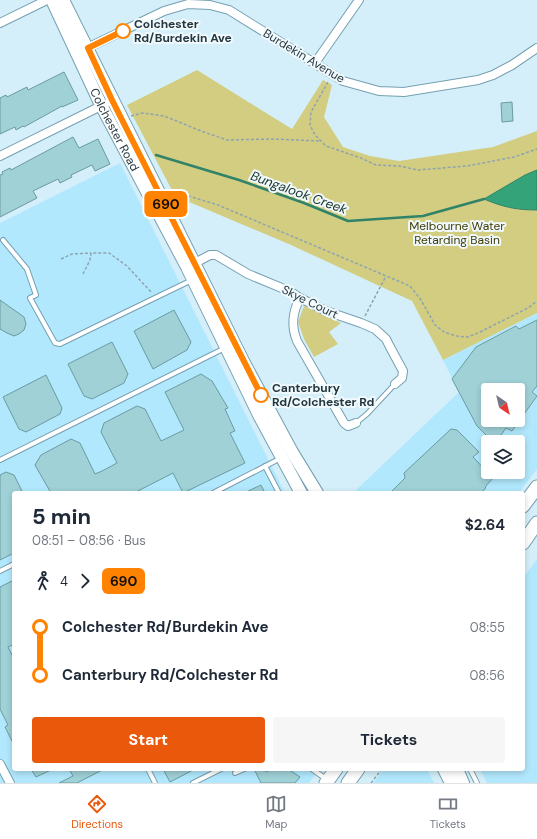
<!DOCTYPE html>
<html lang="en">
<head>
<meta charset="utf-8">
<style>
  :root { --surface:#fff; --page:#f6f6f7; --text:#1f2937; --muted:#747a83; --line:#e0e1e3; --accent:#ea580c }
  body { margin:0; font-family:"DM Sans",sans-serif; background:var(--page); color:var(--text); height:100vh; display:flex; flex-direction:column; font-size:15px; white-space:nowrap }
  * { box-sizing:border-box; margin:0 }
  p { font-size:13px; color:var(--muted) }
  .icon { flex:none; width:22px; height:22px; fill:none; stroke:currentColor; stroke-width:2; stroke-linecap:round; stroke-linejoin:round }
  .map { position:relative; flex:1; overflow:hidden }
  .drawer { position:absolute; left:12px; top:491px; width:513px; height:280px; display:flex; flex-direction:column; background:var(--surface); border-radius:4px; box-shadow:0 2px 6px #0003 }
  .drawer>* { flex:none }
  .badge { padding:0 8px; border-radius:6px; font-size:14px; line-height:26px }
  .needle { width:26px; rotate:145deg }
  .controls { position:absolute; left:481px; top:383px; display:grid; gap:8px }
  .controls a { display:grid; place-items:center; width:44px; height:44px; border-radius:4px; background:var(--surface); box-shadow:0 2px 6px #0003; font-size:20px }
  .map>.badge { position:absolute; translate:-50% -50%; box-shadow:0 0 0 2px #fff }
  .legs { display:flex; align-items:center; gap:6px; height:44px; padding:0 20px; font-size:13px }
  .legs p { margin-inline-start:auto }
  .summary { display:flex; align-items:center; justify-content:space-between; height:68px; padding:0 20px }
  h1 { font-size:22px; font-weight:700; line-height:30px }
  .primary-button { display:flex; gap:8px; margin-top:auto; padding:8px 20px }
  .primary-button a { flex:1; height:46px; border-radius:4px; background:var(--accent); color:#fff; font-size:16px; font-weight:700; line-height:46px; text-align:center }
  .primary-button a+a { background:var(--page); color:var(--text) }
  ul { padding:0 20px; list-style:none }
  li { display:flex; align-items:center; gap:14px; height:48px; font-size:15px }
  li i { display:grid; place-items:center; width:6px; height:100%; margin:0 5px; background:currentColor }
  li i::after { content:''; width:10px; height:10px; margin:-5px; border:3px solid; border-radius:50%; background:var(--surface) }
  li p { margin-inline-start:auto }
  li:first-child i { background:linear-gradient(#0000 50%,currentColor 0) }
  li:last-child i { background:linear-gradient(currentColor 50%,#0000 0) }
  .menu { display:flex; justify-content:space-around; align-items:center; height:56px; border-top:1px solid var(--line); background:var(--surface); font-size:11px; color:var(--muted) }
  .menu a { display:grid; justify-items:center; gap:2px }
  .menu .active { color:var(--accent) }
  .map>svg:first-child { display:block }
</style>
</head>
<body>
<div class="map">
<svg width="537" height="783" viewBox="0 0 537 783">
  <rect width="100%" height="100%" fill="#d4effa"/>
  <g fill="#b1e8fd" fill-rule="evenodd">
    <polygon points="120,163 285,493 14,493 14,769 319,769 309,783 0,783 0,223"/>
    <path d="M537,313V469L519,493H353L459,392L443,360ZM488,390H518V420H488ZM488,442H518V472H488Z"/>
    <polygon points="537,559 537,783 487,783 480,769 523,769 523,578"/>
    <polygon points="384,769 427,769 434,783 373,783"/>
  </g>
  <g fill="#d3cd82">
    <polygon points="197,70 292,129 323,80 332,85 324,117 343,147 370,156 399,161 493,147 537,131 537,313 443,360 412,301 291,245 175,196 127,105"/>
    <polygon points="304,306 341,323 329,332 338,344 314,357 304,339 298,322"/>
  </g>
  <path fill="#35a37a" stroke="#308368" d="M537,170V210C516,210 503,207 484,199L525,175Z"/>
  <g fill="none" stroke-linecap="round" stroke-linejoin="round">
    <polyline stroke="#308368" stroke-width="2.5" points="156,155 239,180 304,203 348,221 423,216 484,199"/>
  </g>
  <g fill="#9fd1d7" stroke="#6a9ba0" fill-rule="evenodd">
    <polygon points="64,72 78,100 62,107 62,106 24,127 23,126 16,130 15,127 0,134 0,98 6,95 7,97 27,87 28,90"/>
    <polygon points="512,102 513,121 502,122 501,103"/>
    <polygon points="73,137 79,148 98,139 110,164 95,171 92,165 71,175 72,177 60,183 58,179 33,191 37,198 0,217 0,175 3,174 2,172 10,168 11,170"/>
    <polygon points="0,300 24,317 26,324 24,330 19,334 14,336 7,333 0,329"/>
    <polygon points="174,310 191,342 187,350 153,369 134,331"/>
    <path d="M537,320V386L532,392L537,396L512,431L506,428L496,442H493L477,426L452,379L476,347L516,326L519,329ZM488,390H518V420H488Z"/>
    <polygon points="112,342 128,374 124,383 92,399 84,396 68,364"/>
    <polygon points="201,374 212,381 228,408 225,409 235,431 230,433 245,463 183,493 173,473 134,493 51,493 35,465 41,455 71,439 80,443 95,474 102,471 117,463 101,432 104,423 137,406 145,409 161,441 184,430 165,392"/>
    <polygon points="46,375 62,408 60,414 26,432 19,429 3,397"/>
    <polygon points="451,429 457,430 479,452 473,457 493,478 486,486 485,489 480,493 390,493 405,478 404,473"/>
    <polygon points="6,472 14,475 23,493 14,493 14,553 0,560 0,475"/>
    <polygon points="261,485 265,493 244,493"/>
    <polygon points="14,580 14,644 8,647 14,659 14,745 5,727 8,725 0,709 0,587"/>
    <polygon points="31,769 53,769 36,777"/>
    <polygon points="69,769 104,769 77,783 59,783 73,776"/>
    <polygon points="163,769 195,769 170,782"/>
    <polygon points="254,769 265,769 266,772 272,769 288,769 300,777 295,783 261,783"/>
  </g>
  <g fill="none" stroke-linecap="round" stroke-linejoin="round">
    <defs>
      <g id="service">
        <polyline points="3,240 27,269 36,295 30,298 55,343 60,344 192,280"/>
        <polyline points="356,423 367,414 395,384"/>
        <polyline points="0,460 225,348"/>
        <polyline points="265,466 279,493"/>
        <polyline points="213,493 281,458"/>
        <polyline points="0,571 14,564"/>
        <polyline points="148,769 155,783"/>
        <polyline points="312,769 326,779"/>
        <polyline points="470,769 477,783"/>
        <polyline points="235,773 244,769"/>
        <polyline points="193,783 221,769"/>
      </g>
      <g id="minor">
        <polyline points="0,23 47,0"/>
        <polyline points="83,50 164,11 188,4 210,5 229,10 343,81 379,91 404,92 478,80 493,75 512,65 537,48"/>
        <polyline points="315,63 359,0"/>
        <polyline points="0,156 105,104"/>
        <polyline points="191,265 210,255 216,255 248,274 289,291 300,298 326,311 361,323 375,329 386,339 390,347 403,371 402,378 395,384"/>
        <path d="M300,298C292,313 291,326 297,341L344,423L348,426L356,423"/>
        <polyline points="0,764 10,783"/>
      </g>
      <g id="secondary">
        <path id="s1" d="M52,0L101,105L187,267L260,417L301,493"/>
        <polyline points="63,0 244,363 292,452 317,493"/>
        <polyline points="444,769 451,783"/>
        <polyline points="457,769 463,783"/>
      </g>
      <g id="primary">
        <polyline points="523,506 537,487"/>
        <polyline points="523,543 537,523"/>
        <polyline points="326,783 336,769"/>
        <polyline points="348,783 358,769"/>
      </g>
    </defs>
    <use href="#service" stroke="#75a0b1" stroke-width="6"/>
    <use href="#minor" stroke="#75a0b1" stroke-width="10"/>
    <use href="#secondary" stroke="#75a0b1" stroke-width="14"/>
    <use href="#primary" stroke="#75a0b1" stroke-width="15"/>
    <g stroke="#8da4ae" stroke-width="1.5" stroke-dasharray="3 2" stroke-linecap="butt">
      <polyline points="328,82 311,112 310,125 315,135 326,146 361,158 376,165 399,166 418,170 467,166 514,157 537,149"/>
      <polyline points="131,116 143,113 164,116 201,131 227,140 272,139 321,141"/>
      <polyline points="169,190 218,205 410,286 421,300 435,325 444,332 456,336 468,337 480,332 528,308 537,301"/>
      <polyline points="61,259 72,254 91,253"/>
      <polyline points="83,274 90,260 91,253 109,253 127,266 152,293"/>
      <polyline points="365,316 386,276"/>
      <polyline points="371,783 382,769"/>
    </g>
    <use href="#service" stroke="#fff" stroke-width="4"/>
    <use href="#minor" stroke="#fff" stroke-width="8"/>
    <use href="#secondary" stroke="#fff" stroke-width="12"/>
    <use href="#primary" stroke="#fff" stroke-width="13"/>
  </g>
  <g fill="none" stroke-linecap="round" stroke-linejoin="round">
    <defs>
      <polyline id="line-1" points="123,31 88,48 112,100 261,395"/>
    </defs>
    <use href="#line-1" stroke="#fff" stroke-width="9"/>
    <use href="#line-1" stroke="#ff8200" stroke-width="6"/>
  </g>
  <g fill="#fff" stroke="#ff8200" stroke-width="2">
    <circle cx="123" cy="31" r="7"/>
    <circle cx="261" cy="395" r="7"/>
  </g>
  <g text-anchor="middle" stroke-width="4" stroke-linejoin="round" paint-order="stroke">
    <g font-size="12" font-weight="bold" fill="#25373e" stroke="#f0f9fd" text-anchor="start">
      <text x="134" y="28">Colchester<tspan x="134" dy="14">Rd/Burdekin Ave</tspan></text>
      <text x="272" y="392">Canterbury<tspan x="272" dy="14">Rd/Colchester Rd</tspan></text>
    </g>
    <g font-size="12" fill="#25373e" stroke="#f0f9fd">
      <text transform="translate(304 56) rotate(31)" y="4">Burdekin Avenue</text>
      <text dy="4" stroke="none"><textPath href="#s1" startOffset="144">Colchester Road</textPath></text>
      <text transform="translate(310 302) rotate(26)" y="4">Skye Court</text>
    </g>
    <g font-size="12" fill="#423d06" stroke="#f0f9fd">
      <text x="457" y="230">Melbourne Water<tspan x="457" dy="14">Retarding Basin</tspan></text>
    </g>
    <g font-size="13" font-style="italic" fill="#1a3227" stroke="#f0f9fd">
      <text transform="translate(299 192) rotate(20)" y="5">Bungalook Creek</text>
    </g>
  </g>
</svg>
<div class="controls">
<a><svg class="needle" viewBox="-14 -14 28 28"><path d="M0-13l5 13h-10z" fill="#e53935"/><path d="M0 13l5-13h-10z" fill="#747a83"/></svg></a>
<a><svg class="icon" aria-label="layers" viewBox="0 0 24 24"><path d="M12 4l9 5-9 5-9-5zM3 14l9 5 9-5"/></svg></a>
</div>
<b class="badge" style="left:166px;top:204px;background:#ff8200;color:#111">690</b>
<section class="drawer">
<div class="summary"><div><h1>5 min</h1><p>08:51 – 08:56 · Bus</p></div><b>$2.64</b></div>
<div class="legs"><svg class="icon" aria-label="walk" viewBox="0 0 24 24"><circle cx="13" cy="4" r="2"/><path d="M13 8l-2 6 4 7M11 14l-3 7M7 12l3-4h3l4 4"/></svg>4<svg class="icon" aria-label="forward" viewBox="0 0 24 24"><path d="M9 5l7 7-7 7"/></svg><b class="badge" style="background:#ff8200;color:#111">690</b></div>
<ul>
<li><i style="color:#ff8200"></i><b>Colchester Rd/Burdekin Ave</b><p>08:55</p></li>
<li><i style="color:#ff8200"></i><b>Canterbury Rd/Colchester Rd</b><p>08:56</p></li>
</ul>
<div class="primary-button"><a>Start</a><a>Tickets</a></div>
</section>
</div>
<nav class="menu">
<a class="active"><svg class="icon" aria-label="directions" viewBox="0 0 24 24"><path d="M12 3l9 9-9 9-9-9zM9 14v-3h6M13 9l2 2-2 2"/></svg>Directions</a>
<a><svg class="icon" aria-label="map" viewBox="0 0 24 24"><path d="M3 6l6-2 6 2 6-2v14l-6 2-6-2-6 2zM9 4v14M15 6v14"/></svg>Map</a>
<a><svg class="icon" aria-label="tickets" viewBox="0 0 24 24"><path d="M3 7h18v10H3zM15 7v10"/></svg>Tickets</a>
</nav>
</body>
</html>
